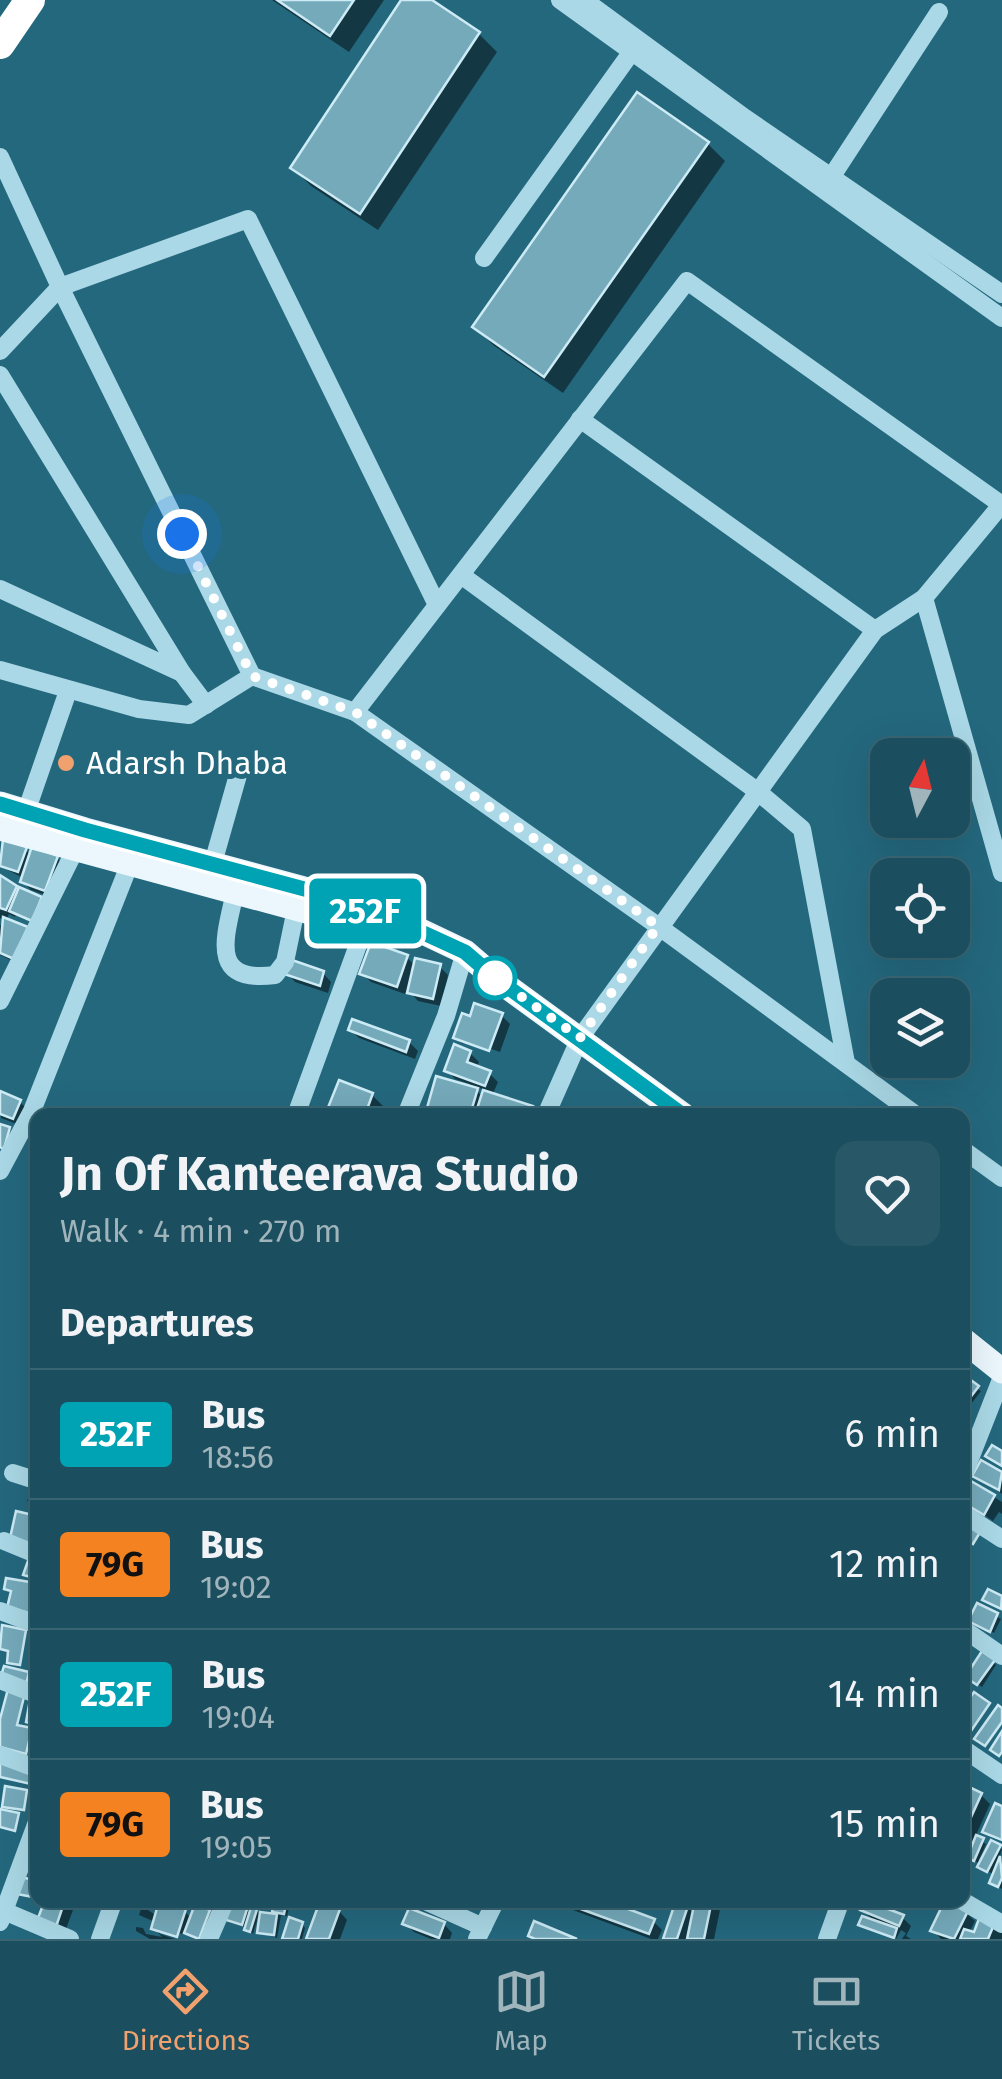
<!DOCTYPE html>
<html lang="en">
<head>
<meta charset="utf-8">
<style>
  :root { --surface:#1b4e5e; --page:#285867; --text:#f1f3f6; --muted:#a0b4bc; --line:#396573; --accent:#f0a16e }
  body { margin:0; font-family:"Fira Sans",sans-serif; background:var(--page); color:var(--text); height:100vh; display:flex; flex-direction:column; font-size:38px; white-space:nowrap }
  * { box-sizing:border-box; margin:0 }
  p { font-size:32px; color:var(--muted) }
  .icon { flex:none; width:55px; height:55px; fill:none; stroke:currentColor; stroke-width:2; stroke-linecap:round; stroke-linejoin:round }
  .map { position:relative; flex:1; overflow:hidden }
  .drawer { position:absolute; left:30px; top:1108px; width:940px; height:800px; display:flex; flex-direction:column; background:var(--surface); border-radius:20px; box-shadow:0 10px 40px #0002,0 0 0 2px var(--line) }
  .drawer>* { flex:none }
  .badge { padding:0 20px; border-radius:8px; font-size:35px; line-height:65px }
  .needle { width:65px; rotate:7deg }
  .tools { position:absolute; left:870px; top:738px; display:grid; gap:20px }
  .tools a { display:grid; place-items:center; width:100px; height:100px; border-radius:20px; background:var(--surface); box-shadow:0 10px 40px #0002,0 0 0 2px var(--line); font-size:50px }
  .you { position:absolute; width:50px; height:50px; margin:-25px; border:8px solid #fff; border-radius:50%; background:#1a73e8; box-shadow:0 0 0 15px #1a73e833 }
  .map>.badge { position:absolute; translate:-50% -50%; box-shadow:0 0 0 5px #fff }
  h2 { padding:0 30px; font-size:38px; line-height:90px }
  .round { display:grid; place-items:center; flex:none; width:105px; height:105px; border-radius:20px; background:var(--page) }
  .headline { display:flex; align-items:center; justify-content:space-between; height:170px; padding:0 30px }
  h1 { font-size:48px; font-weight:700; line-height:75px }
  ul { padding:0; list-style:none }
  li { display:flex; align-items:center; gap:30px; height:130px; padding:0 30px; border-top:2px solid var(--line) }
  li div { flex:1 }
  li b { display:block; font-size:38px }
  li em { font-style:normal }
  li .badge { min-width:110px; font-weight:700; text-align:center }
  .dock { display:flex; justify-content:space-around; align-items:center; height:140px; border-top:2px solid var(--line); background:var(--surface); font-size:28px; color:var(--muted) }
  .dock a { display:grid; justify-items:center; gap:5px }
  .dock .on { color:var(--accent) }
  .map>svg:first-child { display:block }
</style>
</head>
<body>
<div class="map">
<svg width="1002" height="1939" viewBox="0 0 1002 1939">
  <rect width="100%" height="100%" fill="#24687e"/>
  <g fill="#0007" fill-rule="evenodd">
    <polygon points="272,0 384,0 349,52"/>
    <polygon points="404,0 427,0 479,34 497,52 378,230 311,186 293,168"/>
    <polygon points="707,143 725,161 563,393 493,345 475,327"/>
    <polygon points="5,842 25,849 32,856 57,858 65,866 54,898 31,890 22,881 23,878 0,866"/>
    <polygon points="0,878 20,892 40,927 16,914 15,917 9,914 6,921 23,966 0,955 0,926 4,920 0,918"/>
    <polygon points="407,958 416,966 439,966 448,975 441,1006 418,1001 407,989 405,994 371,982 362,973"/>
    <polygon points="287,973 323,973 331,982 328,993 295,982"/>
    <polygon points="502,1016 510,1024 500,1052 463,1039 463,1044 456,1037 471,1019"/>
    <polygon points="350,1030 409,1042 418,1051 415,1059 359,1038"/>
    <path d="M470,1053L479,1062L476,1068L489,1073L498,1082L492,1096L531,1108L538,1115H429L469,1088L470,1084L455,1079L447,1070ZM471,1085L486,1090L483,1097Z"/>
    <polygon points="0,1094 20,1102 29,1111 22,1126 1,1118"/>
    <polygon points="372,1095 386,1109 383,1115 328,1115"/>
    <polygon points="962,1380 981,1391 968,1408 962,1404"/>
    <polygon points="962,1430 972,1438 962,1453"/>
    <polygon points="982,1464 1002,1475 1002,1494 975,1475"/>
    <polygon points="29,1495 38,1497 38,1506 27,1501"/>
    <polygon points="994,1497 1002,1502 1002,1514 999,1512 993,1521 963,1500"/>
    <polygon points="36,1518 38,1520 38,1550 22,1546"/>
    <polygon points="34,1586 38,1589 38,1620 18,1616 12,1595 6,1589"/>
    <polygon points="978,1607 1001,1619 994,1633 971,1621"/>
    <polygon points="962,1638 972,1647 964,1660 962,1659"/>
    <polygon points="993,1662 996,1665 982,1687 972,1680"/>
    <polygon points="981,1795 990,1804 975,1837 986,1844 979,1860 983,1861 994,1841 1002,1849 999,1859 1002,1860 1002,1889 992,1883 995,1876 970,1857 974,1846 962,1841 962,1802"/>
    <polygon points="30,1857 38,1859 38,1881 27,1870"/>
    <polygon points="38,1900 61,1900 73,1910 63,1937 47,1931 47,1902"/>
    <polygon points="187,1900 228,1900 252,1913 257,1908 259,1914 274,1916 277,1900 291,1900 287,1916 281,1915 277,1938 259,1932 262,1918 258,1917 253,1934 247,1928 229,1922 227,1914 204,1907 213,1916 204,1939 160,1929 160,1934 175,1939 150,1939 136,1931 136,1927 143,1928 146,1934 162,1937 154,1928 155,1922 139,1915 142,1906 157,1916 184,1911 192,1919 197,1905"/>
    <polygon points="299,1900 328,1911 339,1911 347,1920 340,1939 309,1939 319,1911 306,1907"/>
    <polygon points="556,1900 597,1900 653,1921 662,1930 658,1939 651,1939 562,1906"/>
    <polygon points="698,1900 711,1901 720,1910 714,1939 666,1939 687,1905 695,1913"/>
    <polygon points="862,1909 902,1917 911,1926 906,1936 911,1939 902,1939 906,1933 901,1930 896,1939 864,1928 861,1924 877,1924"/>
    <polygon points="966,1913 975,1921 969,1933 975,1936 981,1920 1002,1932 1002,1939 941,1939 933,1930"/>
    <polygon points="302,1924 305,1928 302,1939 284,1939"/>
    <polygon points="405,1924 444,1924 452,1933 450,1939 431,1939 414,1932"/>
  </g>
  <g fill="#75aabb" stroke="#cdebf5" stroke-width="2.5">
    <polygon points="277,0 354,0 330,36"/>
    <polygon points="401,0 432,0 480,32 360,214 290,168"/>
    <polygon points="637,92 709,142 544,377 472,327"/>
    <polygon points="3,839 27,847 18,872 0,866"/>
    <polygon points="32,846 58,856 45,891 20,882"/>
    <polygon points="0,875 17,886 6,910 0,908"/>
    <polygon points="19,887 42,897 32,921 9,911"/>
    <polygon points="3,917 28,927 14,959 0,953"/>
    <polygon points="371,942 408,955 397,987 359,974"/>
    <polygon points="415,958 441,964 433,999 407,993"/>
    <polygon points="289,959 324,971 320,986 284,974"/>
    <polygon points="474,1003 503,1013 489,1051 453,1038 462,1013 470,1016"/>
    <polygon points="352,1019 410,1040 406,1052 348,1030"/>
    <polygon points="454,1044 471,1051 467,1062 491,1071 485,1086 444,1071"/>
    <polygon points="436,1076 478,1088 470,1115 425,1115"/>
    <polygon points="339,1080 373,1093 365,1115 325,1115"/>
    <polygon points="483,1090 533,1106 530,1115 475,1115"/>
    <polygon points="0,1091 21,1100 13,1119 0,1114"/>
    <polygon points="0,1124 10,1127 4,1149 0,1147"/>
    <polygon points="964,1375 979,1386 963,1407 962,1376"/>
    <polygon points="992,1445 1002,1451 1002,1466 985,1456"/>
    <polygon points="981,1460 1002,1472 999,1490 972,1476"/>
    <polygon points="971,1481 995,1495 984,1515 962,1502"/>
    <polygon points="16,1511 37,1516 30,1543 10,1538"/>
    <polygon points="962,1520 982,1529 973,1544 962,1538"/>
    <polygon points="29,1558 38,1561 38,1579 23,1575"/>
    <polygon points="6,1578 36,1583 30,1613 7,1608 11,1591 4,1589"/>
    <polygon points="988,1589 1002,1596 1001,1609 982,1600"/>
    <polygon points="977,1603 998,1613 990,1632 968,1621"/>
    <polygon points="2,1625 26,1630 20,1665 7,1663 8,1651 0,1649"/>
    <polygon points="982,1651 995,1660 977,1685 965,1677"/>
    <polygon points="4,1666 29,1672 26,1685 0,1679"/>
    <polygon points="8,1689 25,1693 17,1725 32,1728 26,1754 0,1747 0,1719"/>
    <polygon points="974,1692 990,1703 971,1731 962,1725 962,1709"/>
    <polygon points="29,1705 38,1707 37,1725 26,1722"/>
    <polygon points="998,1705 1002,1708 1002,1722 985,1746 974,1739"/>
    <polygon points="1002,1731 1002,1752 999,1756 990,1750"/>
    <polygon points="0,1761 34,1769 31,1784 0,1777"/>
    <polygon points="5,1786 27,1790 24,1810 2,1807"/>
    <polygon points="967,1786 982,1793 962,1837 962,1796"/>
    <polygon points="995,1803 1002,1806 1002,1840 982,1832"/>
    <polygon points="0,1809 19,1813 15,1831 0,1827"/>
    <polygon points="976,1835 984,1838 974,1861 967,1858"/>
    <polygon points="991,1840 1001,1845 987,1872 977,1867"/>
    <polygon points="1000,1856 1002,1878 998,1887 989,1883"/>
    <polygon points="21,1877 38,1881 38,1898 17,1894"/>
    <polygon points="45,1900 65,1900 55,1930 36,1923"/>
    <polygon points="228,1900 248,1906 242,1925 223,1919"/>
    <polygon points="274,1900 287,1900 284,1914 272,1912"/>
    <polygon points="556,1900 604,1900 655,1919 649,1934"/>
    <polygon points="676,1900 689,1903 677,1939 663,1939"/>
    <polygon points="695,1900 712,1900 704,1939 687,1939"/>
    <polygon points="864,1900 904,1915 899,1926 860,1910"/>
    <polygon points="945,1900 968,1911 954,1939 930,1931"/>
    <polygon points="159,1901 186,1909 177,1937 151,1929"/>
    <polygon points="320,1901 340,1909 329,1939 306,1939"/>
    <polygon points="195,1904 210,1910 199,1939 184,1933"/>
    <polygon points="252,1904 258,1906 250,1932 244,1930"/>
    <polygon points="409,1908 445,1922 439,1938 402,1924"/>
    <polygon points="260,1912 277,1914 274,1935 257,1933"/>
    <polygon points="862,1916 897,1928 894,1938 858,1925"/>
    <polygon points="980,1916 995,1922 988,1939 960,1939 964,1929 974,1932"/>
    <polygon points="289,1917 303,1922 298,1939 282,1939"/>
    <polygon points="534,1921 577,1939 535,1939 528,1936"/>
  </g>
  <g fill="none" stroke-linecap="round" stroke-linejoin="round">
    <g stroke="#aad8e6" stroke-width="18">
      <polyline points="560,0 1002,318"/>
      <polyline points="584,0 745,118 1002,294"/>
      <polyline points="0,157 60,287 252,676 355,712 658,926 916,1115"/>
      <polyline points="832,176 939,12"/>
      <polyline points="484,258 638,43"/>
      <polyline points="0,351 60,287 248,219 437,605"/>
      <polyline points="0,375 182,673 0,589"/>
      <polyline points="580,419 875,630"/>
      <polyline points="461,575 757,791 802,829 846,1063"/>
      <polyline points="924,598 1002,873"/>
      <polyline points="0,670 139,709 189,715 252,676"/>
      <polyline points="182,673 206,705"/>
      <polyline points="355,712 687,281 1002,505"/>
      <polyline points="26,812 68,691"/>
      <polyline points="213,863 238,775"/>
      <path d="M235,892C226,935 207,984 275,975L285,962L296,909"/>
      <polyline points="0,1001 75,850"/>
      <polyline points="296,1115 370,912"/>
      <polyline points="406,1115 446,1016 465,952"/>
      <polyline points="546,1115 580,1038 875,630 924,598 1002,504"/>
      <polyline points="962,1149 1002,1178"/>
      <polyline points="0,1171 32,1111 130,863"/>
      <polyline points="13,1473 38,1481"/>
      <polyline points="962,1479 1002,1377"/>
      <polyline points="962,1513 1002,1539"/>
      <polyline points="4,1541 38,1555"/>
      <polyline points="0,1611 38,1625"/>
      <polyline points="962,1628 1002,1656"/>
      <polyline points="0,1680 38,1695"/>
      <polyline points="962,1748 1002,1775"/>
      <polyline points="0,1755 38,1769"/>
      <polyline points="423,1900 483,1927"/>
      <polyline points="961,1900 1002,1924"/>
      <polyline points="4,1911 70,1939"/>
      <polyline points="0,1922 38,1819"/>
      <polyline points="100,1939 114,1900"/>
      <polyline points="209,1939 226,1900"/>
      <polyline points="477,1939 496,1900"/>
      <polyline points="827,1939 841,1900"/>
    </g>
    <g stroke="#ebf7fd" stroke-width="25">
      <polyline points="0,804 85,830 323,894 404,923 465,952 494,977 683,1115"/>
      <polyline points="0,828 317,914 360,913"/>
      <polyline points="962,1339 1002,1371"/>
    </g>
    <polyline stroke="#fff" stroke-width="30" points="0,44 30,0"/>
  </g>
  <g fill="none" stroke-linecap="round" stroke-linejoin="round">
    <defs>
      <polyline id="line" points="0,804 85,830 323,894 404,924 465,952 494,977 683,1115"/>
    </defs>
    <use href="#line" stroke="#fff" stroke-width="22"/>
    <use href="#line" stroke="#00a3b4" stroke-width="15"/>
    <polyline stroke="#fff" stroke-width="10" stroke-dasharray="0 18" points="182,534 252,676 355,712 658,926 580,1038 495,978"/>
  </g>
  <circle fill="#f0a16e" stroke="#24687e" stroke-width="4" cx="66" cy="763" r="10"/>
  <circle fill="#fff" stroke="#00a3b4" stroke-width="5" cx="495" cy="978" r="20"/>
  <g text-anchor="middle" stroke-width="10" stroke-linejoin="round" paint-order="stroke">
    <g font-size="32" fill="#fff" stroke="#24687e" text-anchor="start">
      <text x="86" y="774">Adarsh Dhaba</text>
    </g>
  </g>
</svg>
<div class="tools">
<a><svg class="needle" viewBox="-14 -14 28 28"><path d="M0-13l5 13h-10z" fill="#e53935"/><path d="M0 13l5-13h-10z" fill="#a0b4bc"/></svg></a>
<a><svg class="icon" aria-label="locate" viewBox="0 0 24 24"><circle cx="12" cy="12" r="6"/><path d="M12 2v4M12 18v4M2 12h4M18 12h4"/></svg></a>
<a><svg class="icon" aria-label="layers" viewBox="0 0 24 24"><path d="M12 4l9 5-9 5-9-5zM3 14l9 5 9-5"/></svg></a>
</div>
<div class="you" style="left:182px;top:534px"></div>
<b class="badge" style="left:365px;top:911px;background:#00a3b4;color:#fff">252F</b>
<section class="drawer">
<div class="headline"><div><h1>Jn Of Kanteerava Studio</h1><p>Walk · 4 min · 270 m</p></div><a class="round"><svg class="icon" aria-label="heart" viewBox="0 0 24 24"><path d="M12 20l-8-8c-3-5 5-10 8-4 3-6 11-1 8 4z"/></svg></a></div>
<h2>Departures</h2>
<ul>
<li><span class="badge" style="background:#00a3b4;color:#fff">252F</span><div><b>Bus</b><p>18:56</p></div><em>6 min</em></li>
<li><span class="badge" style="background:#f58220;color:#111">79G</span><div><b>Bus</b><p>19:02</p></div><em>12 min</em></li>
<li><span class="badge" style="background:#00a3b4;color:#fff">252F</span><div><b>Bus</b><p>19:04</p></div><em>14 min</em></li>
<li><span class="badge" style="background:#f58220;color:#111">79G</span><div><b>Bus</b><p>19:05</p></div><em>15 min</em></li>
</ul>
</section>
</div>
<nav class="dock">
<a class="on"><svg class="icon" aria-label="directions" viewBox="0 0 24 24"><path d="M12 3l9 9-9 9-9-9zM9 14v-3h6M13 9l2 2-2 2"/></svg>Directions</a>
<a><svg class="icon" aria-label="map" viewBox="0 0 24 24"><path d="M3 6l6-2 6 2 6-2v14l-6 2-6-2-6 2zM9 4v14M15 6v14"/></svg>Map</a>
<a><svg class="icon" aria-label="tickets" viewBox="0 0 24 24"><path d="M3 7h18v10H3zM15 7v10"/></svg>Tickets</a>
</nav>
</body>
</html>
